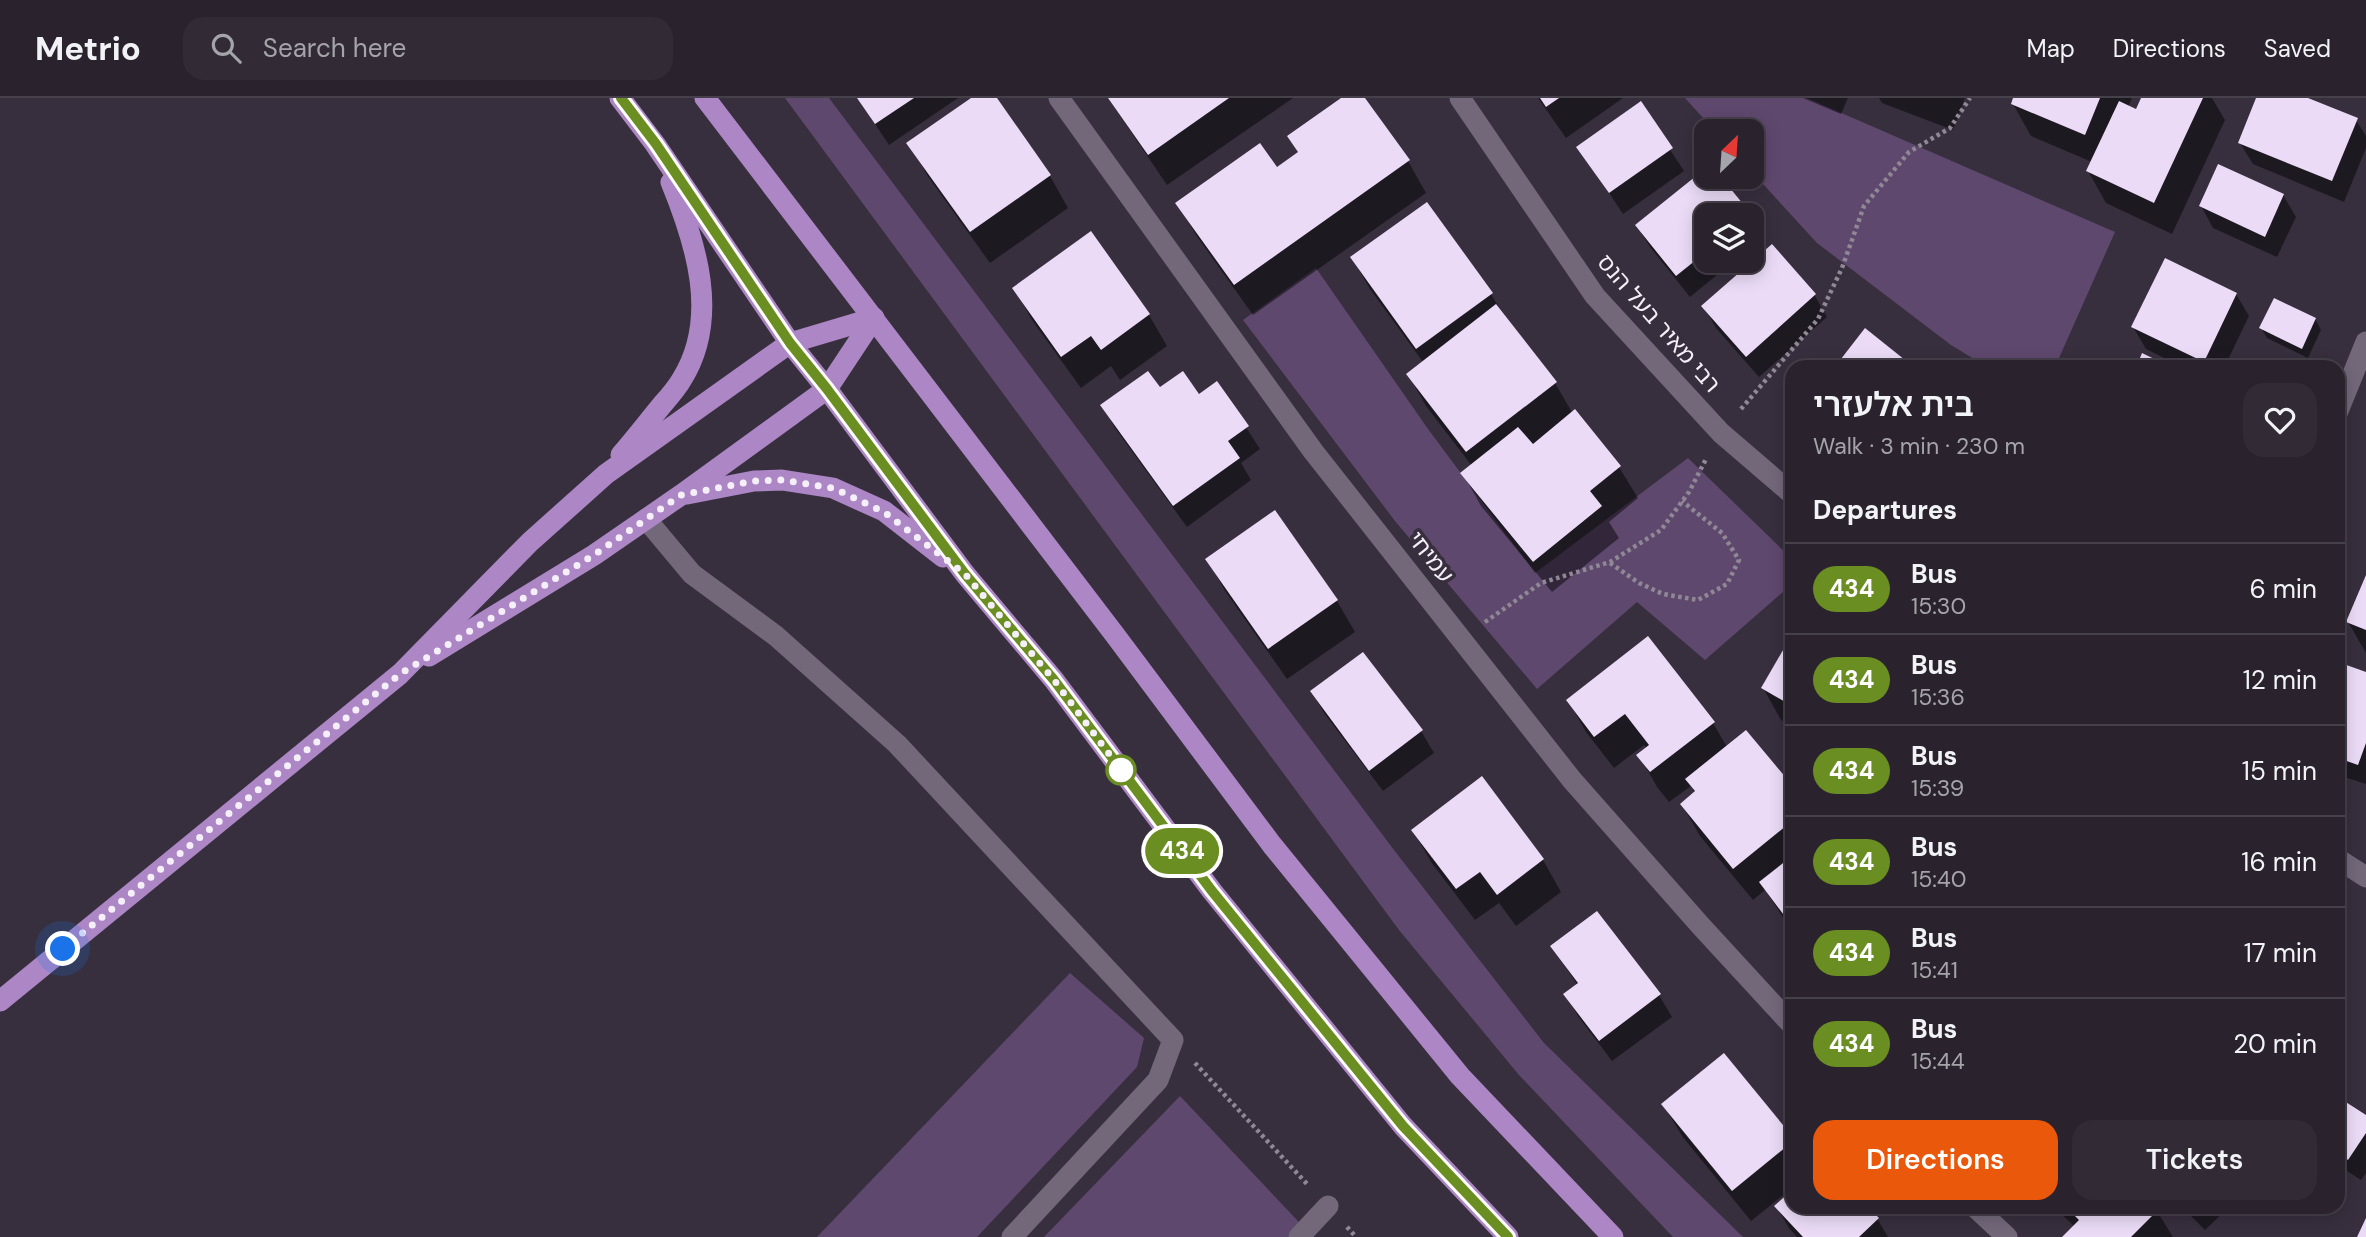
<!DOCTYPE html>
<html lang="en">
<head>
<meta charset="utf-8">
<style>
  :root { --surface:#2a232e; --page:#322b36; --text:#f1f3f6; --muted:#a5a4aa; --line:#46404a; --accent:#ea580c }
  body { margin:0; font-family:"DM Sans","Noto Sans Hebrew",sans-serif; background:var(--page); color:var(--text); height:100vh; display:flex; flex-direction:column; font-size:26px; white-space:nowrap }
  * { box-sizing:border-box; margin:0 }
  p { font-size:23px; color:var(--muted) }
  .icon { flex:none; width:38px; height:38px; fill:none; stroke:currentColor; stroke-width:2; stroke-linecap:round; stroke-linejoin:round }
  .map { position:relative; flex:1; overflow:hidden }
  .panel { position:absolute; left:1785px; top:262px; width:560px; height:854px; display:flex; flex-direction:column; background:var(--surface); border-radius:21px; box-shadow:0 4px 18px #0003,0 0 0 2px var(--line) }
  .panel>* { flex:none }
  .badge { padding:0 14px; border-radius:23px; font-size:24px; line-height:46px }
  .needle { width:46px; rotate:25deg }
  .tools { position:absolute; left:1694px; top:21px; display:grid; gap:14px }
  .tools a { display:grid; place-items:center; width:70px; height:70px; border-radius:14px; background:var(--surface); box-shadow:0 4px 18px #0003,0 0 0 2px var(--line); font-size:35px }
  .you { position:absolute; width:35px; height:35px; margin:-18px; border:5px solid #fff; border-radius:50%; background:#1a73e8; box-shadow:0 0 0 10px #1a73e833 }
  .map>.badge { position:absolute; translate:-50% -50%; box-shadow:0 0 0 4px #fff }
  h2 { padding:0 28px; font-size:26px; line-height:63px }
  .round { display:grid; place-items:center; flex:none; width:74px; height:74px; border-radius:21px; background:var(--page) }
  .overview { display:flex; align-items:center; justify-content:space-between; height:119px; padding:0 28px }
  h1 { font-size:33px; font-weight:600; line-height:52px }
  .action { display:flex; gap:14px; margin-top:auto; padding:14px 28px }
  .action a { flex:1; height:80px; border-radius:21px; background:var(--accent); color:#fff; font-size:28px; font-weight:600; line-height:80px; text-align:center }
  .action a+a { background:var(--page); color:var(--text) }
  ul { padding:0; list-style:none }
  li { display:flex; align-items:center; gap:21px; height:91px; padding:0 28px; border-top:2px solid var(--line) }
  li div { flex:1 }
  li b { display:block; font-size:26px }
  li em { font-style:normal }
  li .badge { min-width:77px; font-weight:700; text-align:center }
  header { display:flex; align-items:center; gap:42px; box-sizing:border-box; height:98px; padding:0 35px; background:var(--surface); border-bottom:2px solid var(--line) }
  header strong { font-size:33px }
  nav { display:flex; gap:38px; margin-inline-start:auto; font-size:24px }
  .search { width:490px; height:63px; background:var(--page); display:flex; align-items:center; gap:18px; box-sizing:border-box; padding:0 24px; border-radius:21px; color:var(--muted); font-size:26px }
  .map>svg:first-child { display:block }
</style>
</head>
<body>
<header>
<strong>Metrio</strong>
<div class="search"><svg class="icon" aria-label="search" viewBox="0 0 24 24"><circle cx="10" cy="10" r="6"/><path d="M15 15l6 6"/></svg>Search here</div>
<nav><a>Map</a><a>Directions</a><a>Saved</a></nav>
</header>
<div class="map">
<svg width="2366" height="1139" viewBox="0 0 2366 1139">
  <rect width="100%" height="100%" fill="#382f3e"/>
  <g fill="#5f486e">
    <polygon points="785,0 829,0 1394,752 1544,945 1743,1139 1673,1139 1519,977 1399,832"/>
    <polygon points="1685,0 1807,0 2115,134 2055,269 1987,269 1951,247 1817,145 1752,74 1752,33 1715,33"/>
    <polygon points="1316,170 1428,331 1535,475 1688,360 1792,461 1792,486 1705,562 1637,504 1537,591 1395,423 1243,222"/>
    <polygon points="1070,875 1144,940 1137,969 977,1139 817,1139"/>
    <polygon points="1180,998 1313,1139 1044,1139"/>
  </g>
  <g fill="#0007">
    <polygon points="858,0 958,0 889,47"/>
    <polygon points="974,0 995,0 1050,78 1068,110 990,165 927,77 909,45"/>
    <polygon points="1108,0 1293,0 1167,87"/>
    <polygon points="1344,0 1363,0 1408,63 1426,95 1253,217 1196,137 1177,105 1277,71 1299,56"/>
    <polygon points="1538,0 1623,0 1566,40"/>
    <polygon points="1803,0 1848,0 1841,16"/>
    <polygon points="1879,0 1965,0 1953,32 1882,5"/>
    <polygon points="2015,0 2132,0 2128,9 2137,13 2143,0 2212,0 2225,22 2172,136 2106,105 2088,73 2092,64 2031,38 2013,6"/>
    <polygon points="2258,0 2303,0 2356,22 2366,38 2366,50 2344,104 2253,66 2240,45"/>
    <polygon points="1640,6 1684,73 1623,116 1579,49"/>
    <polygon points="1706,72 1706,79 1719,79 1750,117 1706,117 1706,163 1734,163 1690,199 1650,149 1637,128"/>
    <polygon points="2283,97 2296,119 2277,159 2213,130 2201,108"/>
    <polygon points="1426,107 1491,196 1506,221 1555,285 1573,316 1619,369 1638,400 1609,424 1619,440 1552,494 1481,408 1463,376 1472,368 1426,308 1408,276 1423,264 1370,191 1352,160"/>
    <polygon points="1752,120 1763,140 1752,149"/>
    <polygon points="1772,149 1815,198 1827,219 1759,279 1716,230 1704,209"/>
    <polygon points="1014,190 1149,217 1167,248 1120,282 1111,268 1081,290 1032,222"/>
    <polygon points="2236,196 2249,218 2224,270 2184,270 2146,251 2133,229"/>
    <polygon points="2315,221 2321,232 2308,260 2267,240 2261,230"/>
    <polygon points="1217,285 1260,351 1241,365 1251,382 1187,429 1115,330 1103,308 1159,292 1199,299"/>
    <polygon points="1207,461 1337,503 1355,534 1287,581 1225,493"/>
    <polygon points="2366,481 2366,555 2348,524"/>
    <polygon points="1792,543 1792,628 1781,622 1763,590"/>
    <polygon points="2338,566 2366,576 2366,686 2338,677"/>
    <polygon points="1312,594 1421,633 1434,655 1383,693 1324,615"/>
    <polygon points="1568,602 1713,625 1727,649 1792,690 1792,833 1765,792 1753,802 1700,738 1682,707 1695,695 1691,688 1669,704 1657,689 1639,657 1647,651 1644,647 1614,670 1586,634"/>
    <polygon points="1481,681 1543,762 1561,794 1516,828 1499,805 1475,822 1431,764 1413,732"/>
    <polygon points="1596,815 1659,897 1672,919 1612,963 1578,918 1566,897 1578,888 1552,848"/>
    <polygon points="2338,1001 2366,1020 2366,1075 2361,1082 2338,1067"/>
    <polygon points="1663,1006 1792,1041 1792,1090 1751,1123 1682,1038"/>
    <polygon points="1792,1094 1792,1110 1867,1110 1878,1122 1888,1139 1797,1139 1789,1130 1776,1108"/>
    <polygon points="2055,1110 2155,1110 2173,1139 2064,1139 2075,1129"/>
    <polygon points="2183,1110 2228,1110 2205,1132"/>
  </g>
  <g fill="#ebdbf7">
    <polygon points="857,0 914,0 875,26"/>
    <polygon points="971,0 997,0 1051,77 970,134 906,45"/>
    <polygon points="1108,0 1229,0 1148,57"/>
    <polygon points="1341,0 1365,0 1410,62 1234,187 1175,105 1260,45 1277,69 1298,54 1287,38"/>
    <polygon points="1540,0 1559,0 1546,9"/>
    <polygon points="2013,0 2100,0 2085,37 2011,6"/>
    <polygon points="2141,0 2203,0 2154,105 2086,73 2119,3 2136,11"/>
    <polygon points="2256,0 2308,0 2358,20 2332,83 2238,45"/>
    <polygon points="1641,3 1673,50 1609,95 1576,49"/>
    <polygon points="2218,66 2284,96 2265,139 2199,108"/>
    <polygon points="1706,70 1706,79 1721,79 1752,117 1706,117 1706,154 1676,178 1635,127"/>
    <polygon points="1427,104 1493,195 1416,251 1350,159"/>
    <polygon points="1091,133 1150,216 1101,252 1091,238 1061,259 1012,190"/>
    <polygon points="1772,146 1816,196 1746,259 1701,208"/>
    <polygon points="2165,160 2237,195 2204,264 2131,229"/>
    <polygon points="2274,200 2316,220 2302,251 2259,230"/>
    <polygon points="1496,206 1557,284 1466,354 1406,276"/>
    <polygon points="1865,230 1915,270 1834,270"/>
    <polygon points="2142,255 2173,270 2136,270"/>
    <polygon points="1148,273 1160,289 1183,273 1199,296 1217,283 1249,328 1228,343 1240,360 1173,408 1100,307"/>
    <polygon points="1575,311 1621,368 1590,393 1602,408 1533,464 1460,375 1518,329 1533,346"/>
    <polygon points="1275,412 1338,502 1268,551 1205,461"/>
    <polygon points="2366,477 2366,532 2346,524"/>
    <polygon points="1648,538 1715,624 1650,674 1636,657 1649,647 1625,616 1594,639 1566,602"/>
    <polygon points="1790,540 1792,541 1792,608 1761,590"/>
    <polygon points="1363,554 1423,632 1369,673 1310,593"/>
    <polygon points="2338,564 2366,574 2366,645 2358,667 2338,660"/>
    <polygon points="1746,632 1792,687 1792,723 1733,771 1680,706 1695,693 1685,681"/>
    <polygon points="1482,678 1544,761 1497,797 1480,774 1456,791 1411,732"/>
    <polygon points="1792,758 1792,828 1759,784"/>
    <polygon points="1597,813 1661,896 1599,943 1563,896 1578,885 1550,848"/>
    <polygon points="1724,955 1792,1038 1792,1044 1732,1093 1661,1006"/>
    <polygon points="2338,999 2366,1017 2366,1035 2348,1062 2338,1055"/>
    <polygon points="1792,1092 1792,1110 1869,1110 1879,1120 1859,1139 1803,1139 1774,1108"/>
    <polygon points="2067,1110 2158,1110 2159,1111 2131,1139 2062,1139 2079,1122"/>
    <polygon points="2366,1120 2366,1139 2357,1139"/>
  </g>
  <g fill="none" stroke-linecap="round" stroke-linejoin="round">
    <g stroke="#908895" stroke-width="4.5" stroke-dasharray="3.5 3.5" stroke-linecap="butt">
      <polyline points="1741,311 1818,221 1842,170 1864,108 1909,54 1950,30 1970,0"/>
      <polyline points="1610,465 1639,485 1663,496 1698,502 1727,486 1739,462 1722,435 1682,403"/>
      <polyline points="1485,524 1541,485 1610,464 1661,432 1689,394 1706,361"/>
      <polyline points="1195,965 1308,1087"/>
      <polyline points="1347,1129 1356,1139"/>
    </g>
    <g stroke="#72687a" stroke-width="21">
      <polyline points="1059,0 1313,353 1572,682 1700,827 1792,927"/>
      <polyline points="1460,0 1595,198 1721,335 1792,396"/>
      <polyline points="2338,313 2366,244"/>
      <polyline points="646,421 692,476 776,538 897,646 1173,942 1158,982 1012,1139"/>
      <polyline points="2338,761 2366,779"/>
      <polyline points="1976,1110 2007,1139"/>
      <polyline points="1299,1139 1328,1108"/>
    </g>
    <g stroke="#ac86c5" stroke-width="21">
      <polyline points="620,0 655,46 790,245 827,291 965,476 1054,582 1212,793 1403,1028 1508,1139"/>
      <polyline points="705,0 1115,537 1272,747 1460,978 1613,1139"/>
      <path d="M621,357C635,341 648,324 662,307C669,299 677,290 682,281C720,220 696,145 671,84"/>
      <polyline points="687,396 754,383 782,382 833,390 884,413 943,459"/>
      <polyline points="429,558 594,457 681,397 827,291 874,220"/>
      <polyline points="0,903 400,576 530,444 606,376 790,245 874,220"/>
    </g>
  </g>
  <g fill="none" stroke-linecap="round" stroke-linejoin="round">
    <defs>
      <polyline id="line" points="621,0 656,46 790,245 827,291 965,476 1054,582 1212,793 1403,1028 1508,1139"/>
    </defs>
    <use href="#line" stroke="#fff" stroke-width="16"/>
    <use href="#line" stroke="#6b8e23" stroke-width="10"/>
    <polyline stroke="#f5eff9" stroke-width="7" stroke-dasharray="0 12.6" points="63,851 400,576 594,457 681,397 754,383 782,382 833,390 884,414 965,476 1054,582 1121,672"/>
  </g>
  <circle fill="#fff" stroke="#6b8e23" stroke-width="3.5" cx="1121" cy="672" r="14"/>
  <g text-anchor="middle" stroke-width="7" stroke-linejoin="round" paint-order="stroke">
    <g font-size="23" fill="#f5eff9" stroke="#382f3e">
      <text transform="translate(1659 225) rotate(49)" y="8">רבי מאיר בעל הנס</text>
      <text transform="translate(1431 459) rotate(52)" y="8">עמיחי</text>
    </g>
  </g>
</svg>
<div class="tools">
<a><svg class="needle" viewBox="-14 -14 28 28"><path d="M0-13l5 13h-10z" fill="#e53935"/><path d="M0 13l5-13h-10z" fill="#a5a4aa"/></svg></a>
<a><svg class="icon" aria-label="layers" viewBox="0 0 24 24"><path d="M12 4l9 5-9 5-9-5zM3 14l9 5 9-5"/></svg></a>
</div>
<div class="you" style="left:63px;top:851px"></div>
<b class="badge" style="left:1182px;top:753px;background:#6b8e23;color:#fff">434</b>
<section class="panel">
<div class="overview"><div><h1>בית אלעזרי</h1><p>Walk · 3 min · 230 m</p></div><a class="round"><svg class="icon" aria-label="heart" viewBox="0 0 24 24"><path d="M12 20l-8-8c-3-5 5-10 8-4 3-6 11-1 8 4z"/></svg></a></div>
<h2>Departures</h2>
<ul>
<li><span class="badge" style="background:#6b8e23;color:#fff">434</span><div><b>Bus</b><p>15:30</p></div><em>6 min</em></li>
<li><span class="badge" style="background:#6b8e23;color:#fff">434</span><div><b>Bus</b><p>15:36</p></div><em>12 min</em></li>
<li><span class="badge" style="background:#6b8e23;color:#fff">434</span><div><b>Bus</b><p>15:39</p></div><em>15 min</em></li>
<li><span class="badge" style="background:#6b8e23;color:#fff">434</span><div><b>Bus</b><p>15:40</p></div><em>16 min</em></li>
<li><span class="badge" style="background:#6b8e23;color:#fff">434</span><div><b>Bus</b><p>15:41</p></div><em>17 min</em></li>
<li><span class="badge" style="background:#6b8e23;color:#fff">434</span><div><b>Bus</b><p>15:44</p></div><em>20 min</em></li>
</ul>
<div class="action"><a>Directions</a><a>Tickets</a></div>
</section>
</div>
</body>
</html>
